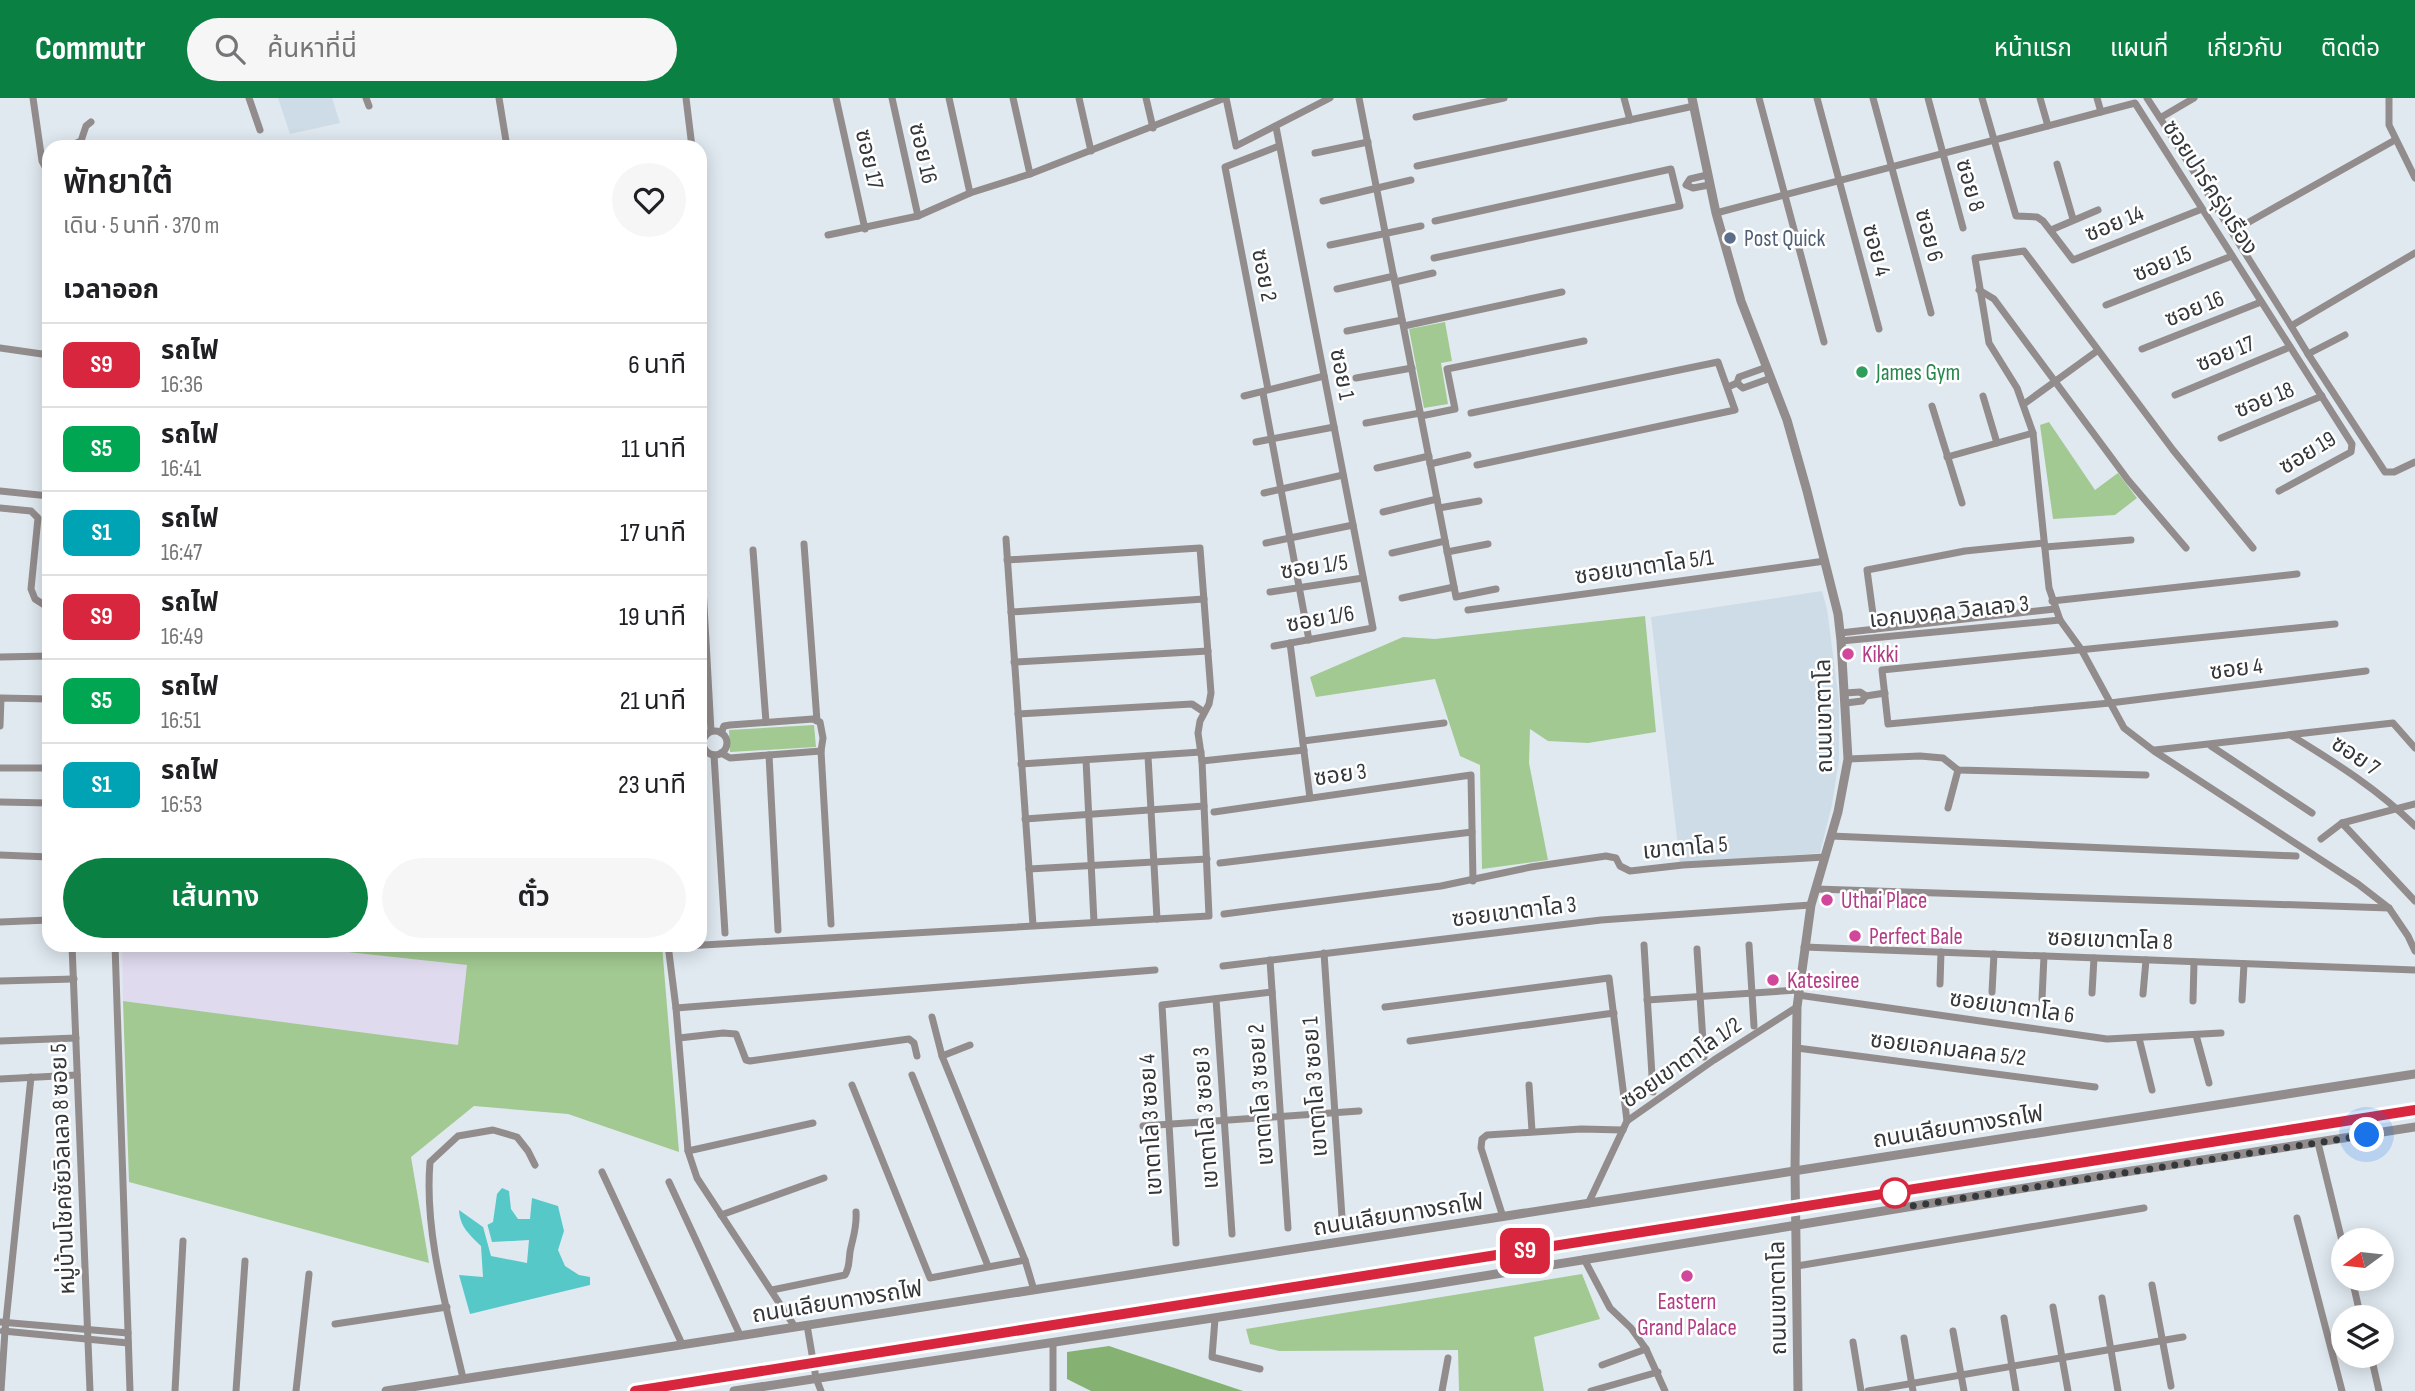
<!DOCTYPE html>
<html lang="th">
<head>
<meta charset="utf-8">
<style>
  :root { --surface:#fff; --page:#f6f6f6; --text:#202124; --muted:#757577; --line:#e0e0e0; --accent:#0b8043 }
  body { margin:0; font-family:"Sofia Sans Condensed","Noto Sans Thai",sans-serif; background:var(--page); color:var(--text); height:100vh; display:flex; flex-direction:column; font-size:26px; white-space:nowrap }
  * { box-sizing:border-box; margin:0 }
  p { font-size:23px; color:var(--muted) }
  .icon { flex:none; width:38px; height:38px; fill:none; stroke:currentColor; stroke-width:2; stroke-linecap:round; stroke-linejoin:round }
  .map { position:relative; flex:1; overflow:hidden }
  .drawer { position:absolute; left:42px; top:42px; width:665px; height:812px; display:flex; flex-direction:column; background:var(--surface); border-radius:21px; box-shadow:0 4px 18px #0003 }
  .drawer>* { flex:none }
  .badge { padding:0 14px; border-radius:10px; font-size:24px; line-height:46px }
  .needle { width:46px; rotate:255deg }
  .tools { position:absolute; left:2331px; top:1130px; display:grid; gap:14px }
  .tools a { display:grid; place-items:center; width:63px; height:63px; border-radius:50%; background:var(--surface); box-shadow:0 4px 18px #0003; font-size:35px }
  .you { position:absolute; width:35px; height:35px; margin:-18px; border:5px solid #fff; border-radius:50%; background:#1a73e8; box-shadow:0 0 0 10px #1a73e833 }
  .map>.badge { position:absolute; translate:-50% -50%; box-shadow:0 0 0 4px #fff }
  h2 { padding:0 21px; font-size:26px; line-height:63px }
  .round { display:grid; place-items:center; flex:none; width:74px; height:74px; border-radius:37px; background:var(--page) }
  .summary { display:flex; align-items:center; justify-content:space-between; height:119px; padding:0 21px }
  h1 { font-size:33px; font-weight:600; line-height:52px }
  .primary-button { display:flex; gap:14px; margin-top:auto; padding:14px 21px }
  .primary-button a { flex:1; height:80px; border-radius:42px; background:var(--accent); color:#fff; font-size:28px; font-weight:600; line-height:80px; text-align:center }
  .primary-button a+a { background:var(--page); color:var(--text) }
  ul { padding:0; list-style:none }
  li { display:flex; align-items:center; gap:21px; height:84px; padding:0 21px; border-top:2px solid var(--line) }
  li div { flex:1 }
  li b { display:block; font-size:26px }
  li em { font-style:normal }
  li .badge { min-width:77px; font-weight:700; text-align:center }
  header { display:flex; align-items:center; gap:42px; box-sizing:border-box; height:98px; padding:0 35px; background:var(--accent); color:#fff }
  header strong { font-size:33px }
  nav { display:flex; gap:38px; margin-inline-start:auto; font-size:24px }
  .search { width:490px; height:63px; background:var(--page); display:flex; align-items:center; gap:18px; box-sizing:border-box; padding:0 24px; border-radius:38px; color:var(--muted); font-size:26px }
  .map>svg:first-child { display:block }
</style>
</head>
<body>
<header>
<strong>Commutr</strong>
<div class="search"><svg class="icon" aria-label="search" viewBox="0 0 24 24"><circle cx="10" cy="10" r="6"/><path d="M15 15l6 6"/></svg>ค้นหาที่นี่</div>
<nav><a>หน้าแรก</a><a>แผนที่</a><a>เกี่ยวกับ</a><a>ติดต่อ</a></nav>
</header>
<div class="map">
<svg width="2415" height="1293" viewBox="0 0 2415 1293">
  <rect width="100%" height="100%" fill="#e0e9f0"/>
  <g fill="#cedce8">
    <polygon points="278,0 332,0 340,25 290,36"/>
    <polygon points="1822,493 1827,511 1839,603 1839,661 1832,707 1820,755 1680,766 1651,519"/>
  </g>
  <polygon fill="#e0daef" points="122,847 283,847 468,867 458,948 123,903"/>
  <g fill="#a2c991">
    <polygon points="1445,224 1452,263 1441,265 1448,306 1424,310 1409,231"/>
    <polygon points="2049,324 2095,392 2118,375 2137,400 2115,417 2053,421 2040,327"/>
    <polygon points="1645,518 1656,634 1588,645 1548,643 1530,631 1529,665 1548,762 1482,771 1480,667 1460,658 1435,581 1316,599 1310,579 1403,539 1435,541"/>
    <polygon points="814,627 816,649 730,654 729,632"/>
    <polygon points="283,847 662,847 679,1054 568,1016 474,1008 411,1059 429,1165 129,1084 123,903 458,947 467,867"/>
    <polygon points="1582,1176 1600,1221 1534,1239 1544,1293 1459,1293 1458,1252 1279,1253 1250,1246 1246,1231"/>
  </g>
  <polygon fill="#85b272" points="1109,1248 1243,1293 1091,1293 1067,1281 1067,1254"/>
  <path fill="#56c8c8" d="M502,1090L509,1093L511,1111L518,1121H530L532,1100L558,1108L564,1133L558,1152L565,1168L579,1177L590,1179V1187L470,1216L459,1177L483,1179L481,1148C469,1136 460,1129 459,1112L483,1129L493,1124L497,1096Z"/>
  <polygon fill="#e0e9f0" points="482,1125 487,1125 492,1144 529,1142 527,1165 491,1158"/>
  <g fill="none" stroke-linecap="round" stroke-linejoin="round">
    <g stroke="#928d8c" stroke-width="7">
      <polyline points="33,0 42,63 49,76"/>
      <polyline points="249,0 260,32"/>
      <polyline points="366,0 369,8"/>
      <polyline points="499,0 507,49"/>
      <polyline points="686,0 692,49"/>
      <polyline points="836,0 865,131"/>
      <polyline points="892,0 918,118"/>
      <polyline points="949,0 970,95"/>
      <polyline points="1013,0 1030,76"/>
      <polyline points="1079,0 1091,53"/>
      <polyline points="1146,0 1153,30"/>
      <polyline points="1226,0 1236,48 1330,0"/>
      <polyline points="1359,0 1456,499 1496,491"/>
      <polyline points="1624,0 1630,22"/>
      <polyline points="1759,0 1824,244"/>
      <polyline points="1817,0 1879,231"/>
      <polyline points="1873,0 1931,215"/>
      <polyline points="1928,0 1963,130"/>
      <polyline points="1982,0 2016,118 2037,119 2043,123 2073,162 2202,111"/>
      <polyline points="2040,0 2048,28"/>
      <polyline points="2097,0 2101,14"/>
      <polyline points="2147,0 2160,20 2194,0"/>
      <polyline points="2389,0 2389,27 2415,80"/>
      <polyline points="1416,19 1504,0"/>
      <polyline points="2160,20 2291,228"/>
      <polyline points="68,49 81,43 86,28 91,24"/>
      <polyline points="1315,55 1368,44"/>
      <polyline points="2057,66 2073,121"/>
      <polyline points="1417,68 1694,8"/>
      <polyline points="1707,77 1690,81 1686,87 1693,90 1709,87"/>
      <polyline points="1323,103 1411,82"/>
      <polyline points="1716,115 2135,5 2352,346 2351,354 2279,393"/>
      <polyline points="2051,132 2098,112"/>
      <polyline points="2233,133 2395,42"/>
      <polyline points="828,137 918,118 970,95 1030,76 1225,0"/>
      <polyline points="1330,147 1421,128"/>
      <polyline points="1434,160 1680,108 1671,71 1435,123"/>
      <polyline points="1395,184 1433,175"/>
      <polyline points="1337,191 1394,178"/>
      <polyline points="1979,192 1994,201 2128,382 2186,450"/>
      <polyline points="2106,207 2232,158"/>
      <polyline points="1404,228 1562,194"/>
      <polyline points="1347,233 1402,222"/>
      <polyline points="2345,237 2308,256 2385,374 2394,374 2415,364"/>
      <polyline points="0,250 49,257"/>
      <polyline points="2142,251 2261,204"/>
      <polyline points="2308,256 2291,228 2415,155"/>
      <polyline points="1356,280 1412,270"/>
      <polyline points="1737,285 1743,290 1771,280"/>
      <polyline points="1728,289 1737,285 1739,279 1767,269"/>
      <polyline points="1268,291 1225,69 1279,48"/>
      <polyline points="1263,295 1309,542"/>
      <polyline points="2175,297 2290,249"/>
      <polyline points="1244,298 1324,278"/>
      <polyline points="1983,298 1997,345"/>
      <polyline points="2024,306 2097,253"/>
      <polyline points="1932,308 1962,405"/>
      <polyline points="1471,315 1718,264 1735,312 1477,367"/>
      <polyline points="1421,318 1455,311 1447,271 1584,243"/>
      <polyline points="1366,325 1420,315"/>
      <polyline points="2221,340 2322,298"/>
      <polyline points="1256,344 1334,329"/>
      <polyline points="1947,359 2033,335"/>
      <polyline points="1430,366 1468,357"/>
      <polyline points="1377,370 1429,358"/>
      <polyline points="0,393 49,398"/>
      <polyline points="1264,395 1343,377"/>
      <polyline points="0,410 31,413 38,420 31,491 35,501 49,510"/>
      <polyline points="1439,410 1479,403"/>
      <polyline points="1383,414 1437,401"/>
      <polyline points="1006,441 1033,827"/>
      <polyline points="1266,445 1353,427"/>
      <polyline points="804,446 817,623"/>
      <polyline points="2045,449 2131,442"/>
      <polyline points="2253,450 2173,352 2024,153 1975,160 1989,245 2017,290 2033,335 2049,490 2060,522 2081,551 2124,630 2154,653 2358,786 2389,810 2408,838 2415,853"/>
      <polyline points="753,452 766,624"/>
      <polyline points="701,454 711,633"/>
      <polyline points="1447,454 1488,446"/>
      <polyline points="1392,455 1445,443"/>
      <polyline points="1270,494 1363,480"/>
      <polyline points="1402,500 1454,489"/>
      <polyline points="2052,503 2297,476"/>
      <polyline points="1468,512 1825,463"/>
      <polyline points="1011,514 1204,501"/>
      <polyline points="2335,526 1882,572 1888,626 2110,605 2366,573"/>
      <polyline points="1875,531 1867,472 1965,453 2044,445"/>
      <polyline points="1840,535 2055,511"/>
      <polyline points="1841,543 2060,522"/>
      <polyline points="1290,545 1310,700"/>
      <polyline points="1274,548 1373,530 1276,29"/>
      <polyline points="0,559 49,558"/>
      <polyline points="1014,564 1208,553"/>
      <polyline points="1845,595 1860,594 1866,598"/>
      <polyline points="1846,605 1862,603 1866,598 1885,595"/>
      <polyline points="1018,616 1192,606 1204,614"/>
      <polyline points="0,628 1,600 49,601"/>
      <circle cx="715" cy="645" r="12"/>
      <polyline points="721,635 724,628 730,627 813,621 820,624 823,640 821,653 831,826"/>
      <path d="M2292,638C2336,665 2379,692 2415,728"/>
      <polyline points="1303,643 1444,625"/>
      <polyline points="2211,648 2312,715"/>
      <polyline points="2155,652 2393,625 2415,650"/>
      <polyline points="721,655 730,660 821,653"/>
      <polyline points="714,657 725,835"/>
      <polyline points="769,657 778,832"/>
      <polyline points="1148,658 1157,821"/>
      <polyline points="1848,661 1920,658 1943,660 1958,672 2146,677"/>
      <polyline points="1086,662 1094,824"/>
      <polyline points="1202,663 1304,652"/>
      <polyline points="1021,666 1201,654"/>
      <polyline points="0,670 49,670"/>
      <polyline points="0,704 49,705"/>
      <polyline points="1948,710 1958,672"/>
      <polyline points="1214,714 1471,677 1473,783"/>
      <polyline points="1025,721 1204,708"/>
      <polyline points="2342,725 2415,803"/>
      <polyline points="1831,738 2296,758"/>
      <polyline points="2321,741 2342,725 2415,706"/>
      <polyline points="0,757 49,759"/>
      <polyline points="1220,765 1472,734"/>
      <polyline points="1029,771 1207,761"/>
      <polyline points="1816,791 2389,810"/>
      <polyline points="1224,816 1441,788 1531,769 1606,758 1616,760 1620,768 1630,773 1683,767 1825,759"/>
      <polyline points="0,824 49,822"/>
      <polyline points="72,847 90,1293"/>
      <polyline points="115,847 130,1293"/>
      <polyline points="668,847 676,910 688,1053 697,1080 795,1229"/>
      <polyline points="1644,847 1653,994"/>
      <polyline points="1749,847 1754,928"/>
      <polyline points="669,849 1209,818 1202,663 1198,635 1200,623 1209,606 1211,595 1200,450 1007,462"/>
      <polyline points="1804,849 2415,872"/>
      <polyline points="1697,851 1704,959"/>
      <polyline points="1324,855 1342,1119"/>
      <polyline points="1270,862 1288,1130"/>
      <polyline points="1223,868 1601,822 1811,807"/>
      <polyline points="0,883 74,881"/>
      <polyline points="1940,886 1941,854"/>
      <polyline points="1992,894 1994,856"/>
      <polyline points="2092,895 2094,860"/>
      <polyline points="2143,896 2146,862"/>
      <polyline points="1798,897 2107,941 2221,935"/>
      <polyline points="1216,901 1232,1136"/>
      <polyline points="2042,901 2044,858"/>
      <polyline points="1647,902 1798,892"/>
      <polyline points="2242,902 2244,866"/>
      <polyline points="2193,903 2194,864"/>
      <polyline points="1385,909 1609,880 1627,1023"/>
      <polyline points="676,910 1155,872"/>
      <polyline points="932,919 942,958"/>
      <polyline points="2196,937 2209,985"/>
      <polyline points="679,940 723,935 736,936 746,962 750,963 909,941 914,945 917,958"/>
      <polyline points="2139,940 2152,992"/>
      <polyline points="0,943 76,940"/>
      <polyline points="1410,943 1614,915"/>
      <polyline points="970,947 942,958 1025,1162 1034,1192"/>
      <polyline points="1797,950 2095,989"/>
      <polyline points="912,977 988,1168"/>
      <polyline points="0,981 77,977"/>
      <polyline points="852,987 930,1180 1025,1162"/>
      <polyline points="1529,987 1532,1033"/>
      <polyline points="1143,1028 1359,1013"/>
      <polyline points="2318,1045 2343,1147"/>
      <polyline points="688,1053 813,1025"/>
      <polyline points="602,1074 682,1246"/>
      <polyline points="669,1084 740,1237"/>
      <polyline points="1588,1106 1627,1023 1714,962 1797,909"/>
      <polyline points="721,1117 824,1080"/>
      <polyline points="1503,1119 1481,1050 1482,1041 1487,1037 1581,1031 1623,1032"/>
      <polyline points="2297,1120 2342,1293"/>
      <polyline points="1176,1145 1162,907 1272,894"/>
      <polyline points="1584,1161 1610,1210 1631,1230 1646,1251 1665,1293"/>
      <polyline points="1797,1168 2144,1110"/>
      <polyline points="2352,1181 2361,1220"/>
      <polyline points="2152,1187 2171,1288"/>
      <path d="M772,1192L845,1177C851,1167 848,1159 851,1149C854,1136 857,1128 856,1114"/>
      <polyline points="2102,1200 2118,1293"/>
      <polyline points="2053,1209 2068,1293"/>
      <polyline points="2004,1220 2016,1293"/>
      <polyline points="1215,1221 1212,1259 1260,1271"/>
      <polyline points="0,1224 128,1235"/>
      <polyline points="335,1226 447,1209"/>
      <polyline points="807,1227 816,1280 821,1293"/>
      <polyline points="3,1233 128,1245"/>
      <polyline points="1953,1233 1964,1293"/>
      <polyline points="1904,1240 1913,1293"/>
      <polyline points="1053,1244 1053,1293"/>
      <polyline points="1853,1244 1861,1293"/>
      <polyline points="2371,1258 2379,1293"/>
      <polyline points="1602,1267 1646,1251"/>
      <path d="M463,1280C447,1211 424,1136 430,1064L458,1038L493,1032L517,1039L528,1053L535,1067"/>
      <polyline points="1,1293 5,1233 31,979"/>
      <polyline points="175,1293 183,1143"/>
      <polyline points="236,1293 245,1163"/>
      <polyline points="296,1293 309,1176"/>
      <polyline points="1442,1293 1448,1260"/>
      <polyline points="1591,1293 1658,1274"/>
      <polyline points="1868,1293 2183,1239"/>
    </g>
    <g stroke="#928d8c" stroke-width="9">
      <polyline points="1692,0 1716,115 1741,203 1787,322 1807,393 1838,516 1841,543 1848,661 1838,714 1811,807 1797,909 1795,1071 1798,1293"/>
      <polyline points="386,1293 2415,976"/>
      <polyline points="734,1293 1416,1189 2099,1078 2415,1029"/>
    </g>
    <polyline stroke="#868b90" stroke-width="2.5" stroke-dasharray="9 9" stroke-linecap="butt" points="636,1293 2415,1012"/>
  </g>
  <g fill="none" stroke-linecap="round" stroke-linejoin="round">
    <defs>
      <polyline id="line" points="635,1293 2415,1012"/>
    </defs>
    <use href="#line" stroke="#fff" stroke-width="16"/>
    <use href="#line" stroke="#d7263d" stroke-width="10"/>
    <polyline stroke="#35383b" stroke-width="7" stroke-dasharray="0 12.6" points="1895,1095 1906,1109 2367,1037"/>
  </g>
  <circle fill="#5c6f8a" stroke="#fff" stroke-width="2.5" cx="1730" cy="140" r="7"/>
  <circle fill="#2e9e5b" stroke="#fff" stroke-width="2.5" cx="1862" cy="274" r="7"/>
  <g fill="#d1479c" stroke="#fff" stroke-width="2.5">
    <circle cx="1848" cy="556" r="7"/>
    <circle cx="1827" cy="802" r="7"/>
    <circle cx="1855" cy="838" r="7"/>
    <circle cx="1773" cy="882" r="7"/>
    <circle cx="1687" cy="1178" r="7"/>
  </g>
  <circle fill="#fff" stroke="#d7263d" stroke-width="3.5" cx="1895" cy="1095" r="14"/>
  <g text-anchor="middle" stroke-width="5" stroke-linejoin="round" paint-order="stroke">
    <g font-size="23" fill="#35383b" stroke="#fff">
      <text transform="translate(924 55) rotate(77)" y="8">ซอย 16</text>
      <text transform="translate(870 61) rotate(77)" y="8">ซอย 17</text>
      <text transform="translate(1971 87) rotate(74)" y="8">ซอย 8</text>
      <text transform="translate(2211 89) rotate(57)" y="8">ซอยปาร์ครุ่งเรือง</text>
      <text transform="translate(2114 125) rotate(-22)" y="8">ซอย 14</text>
      <text transform="translate(1930 137) rotate(75)" y="8">ซอย 6</text>
      <text transform="translate(1877 152) rotate(75)" y="8">ซอย 4</text>
      <text transform="translate(2162 165) rotate(-22)" y="8">ซอย 15</text>
      <text transform="translate(1265 177) rotate(79)" y="8">ซอย 2</text>
      <text transform="translate(2194 210) rotate(-22)" y="8">ซอย 16</text>
      <text transform="translate(2225 255) rotate(-22)" y="8">ซอย 17</text>
      <text transform="translate(1343 276) rotate(79)" y="8">ซอย 1</text>
      <text transform="translate(2264 301) rotate(-22)" y="8">ซอย 18</text>
      <text transform="translate(2307 354) rotate(-31)" y="8">ซอย 19</text>
      <text transform="translate(1314 468) rotate(-8)" y="8">ซอย 1/5</text>
      <text transform="translate(1644 468) rotate(-8)" y="8">ซอยเขาตาโล 5/1</text>
      <text transform="translate(1949 513) rotate(-6)" y="8">เอกมงคล วิลเลจ 3</text>
      <text transform="translate(1320 520) rotate(-10)" y="8">ซอย 1/6</text>
      <text transform="translate(2236 570) rotate(-7)" y="8">ซอย 4</text>
      <text transform="translate(1823 618) rotate(-91)" y="8">ถนนเขาตาโล</text>
      <text transform="translate(2356 657) rotate(34)" y="8">ซอย 7</text>
      <text transform="translate(1340 676) rotate(-8)" y="8">ซอย 3</text>
      <text transform="translate(1685 749) rotate(-5)" y="8">เขาตาโล 5</text>
      <text transform="translate(1514 813) rotate(-7)" y="8">ซอยเขาตาโล 3</text>
      <text transform="translate(2110 841) rotate(2)" y="8">ซอยเขาตาโล 8</text>
      <text transform="translate(2012 908) rotate(8)" y="8">ซอยเขาตาโล 6</text>
      <text transform="translate(1948 950) rotate(7)" y="8">ซอยเอกมลคล 5/2</text>
      <text transform="translate(1681 964) rotate(-35)" y="8">ซอยเขาตาโล 1/2</text>
      <text transform="translate(1314 989) rotate(-94)" y="8">เขาตาโล 3 ซอย 1</text>
      <text transform="translate(1260 997) rotate(-94)" y="8">เขาตาโล 3 ซอย 2</text>
      <text transform="translate(1205 1020) rotate(-94)" y="8">เขาตาโล 3 ซอย 3</text>
      <text transform="translate(1150 1027) rotate(-93)" y="8">เขาตาโล 3 ซอย 4</text>
      <text transform="translate(1958 1028) rotate(-9)" y="8">ถนนเลียบทางรถไฟ</text>
      <text transform="translate(62 1071) rotate(-92)" y="8">หมู่บ้านโชคชัยวิลเลจ 8 ซอย 5</text>
      <text transform="translate(1398 1116) rotate(-9)" y="8">ถนนเลียบทางรถไฟ</text>
      <text transform="translate(1777 1200) rotate(-91)" y="8">ถนนเขาตาโล</text>
      <text transform="translate(837 1203) rotate(-9)" y="8">ถนนเลียบทางรถไฟ</text>
    </g>
    <g font-size="23" fill="#4e5e75" stroke="#fff" text-anchor="start">
      <text x="1744" y="148">Post Quick</text>
    </g>
    <g font-size="23" fill="#27864d" stroke="#fff" text-anchor="start">
      <text x="1876" y="282">James Gym</text>
    </g>
    <g font-size="23" fill="#b23c85" stroke="#fff" text-anchor="start">
      <text x="1862" y="564">Kikki</text>
      <text x="1841" y="810">Uthai Place</text>
      <text x="1869" y="846">Perfect Bale</text>
      <text x="1787" y="890">Katesiree</text>
      <text x="1687" y="1211" text-anchor="middle">Eastern<tspan x="1687" dy="26">Grand Palace</tspan></text>
    </g>
  </g>
</svg>
<div class="tools">
<a><svg class="needle" viewBox="-14 -14 28 28"><path d="M0-13l5 13h-10z" fill="#e53935"/><path d="M0 13l5-13h-10z" fill="#757577"/></svg></a>
<a><svg class="icon" aria-label="layers" viewBox="0 0 24 24"><path d="M12 4l9 5-9 5-9-5zM3 14l9 5 9-5"/></svg></a>
</div>
<div class="you" style="left:2367px;top:1037px"></div>
<b class="badge" style="left:1525px;top:1153px;background:#d7263d;color:#fff">S9</b>
<section class="drawer">
<div class="summary"><div><h1>พัทยาใต้</h1><p>เดิน · 5 นาที · 370 m</p></div><a class="round"><svg class="icon" aria-label="heart" viewBox="0 0 24 24"><path d="M12 20l-8-8c-3-5 5-10 8-4 3-6 11-1 8 4z"/></svg></a></div>
<h2>เวลาออก</h2>
<ul>
<li><span class="badge" style="background:#d7263d;color:#fff">S9</span><div><b>รถไฟ</b><p>16:36</p></div><em>6 นาที</em></li>
<li><span class="badge" style="background:#00a651;color:#fff">S5</span><div><b>รถไฟ</b><p>16:41</p></div><em>11 นาที</em></li>
<li><span class="badge" style="background:#00a3b4;color:#fff">S1</span><div><b>รถไฟ</b><p>16:47</p></div><em>17 นาที</em></li>
<li><span class="badge" style="background:#d7263d;color:#fff">S9</span><div><b>รถไฟ</b><p>16:49</p></div><em>19 นาที</em></li>
<li><span class="badge" style="background:#00a651;color:#fff">S5</span><div><b>รถไฟ</b><p>16:51</p></div><em>21 นาที</em></li>
<li><span class="badge" style="background:#00a3b4;color:#fff">S1</span><div><b>รถไฟ</b><p>16:53</p></div><em>23 นาที</em></li>
</ul>
<div class="primary-button"><a>เส้นทาง</a><a>ตั๋ว</a></div>
</section>
</div>
</body>
</html>
